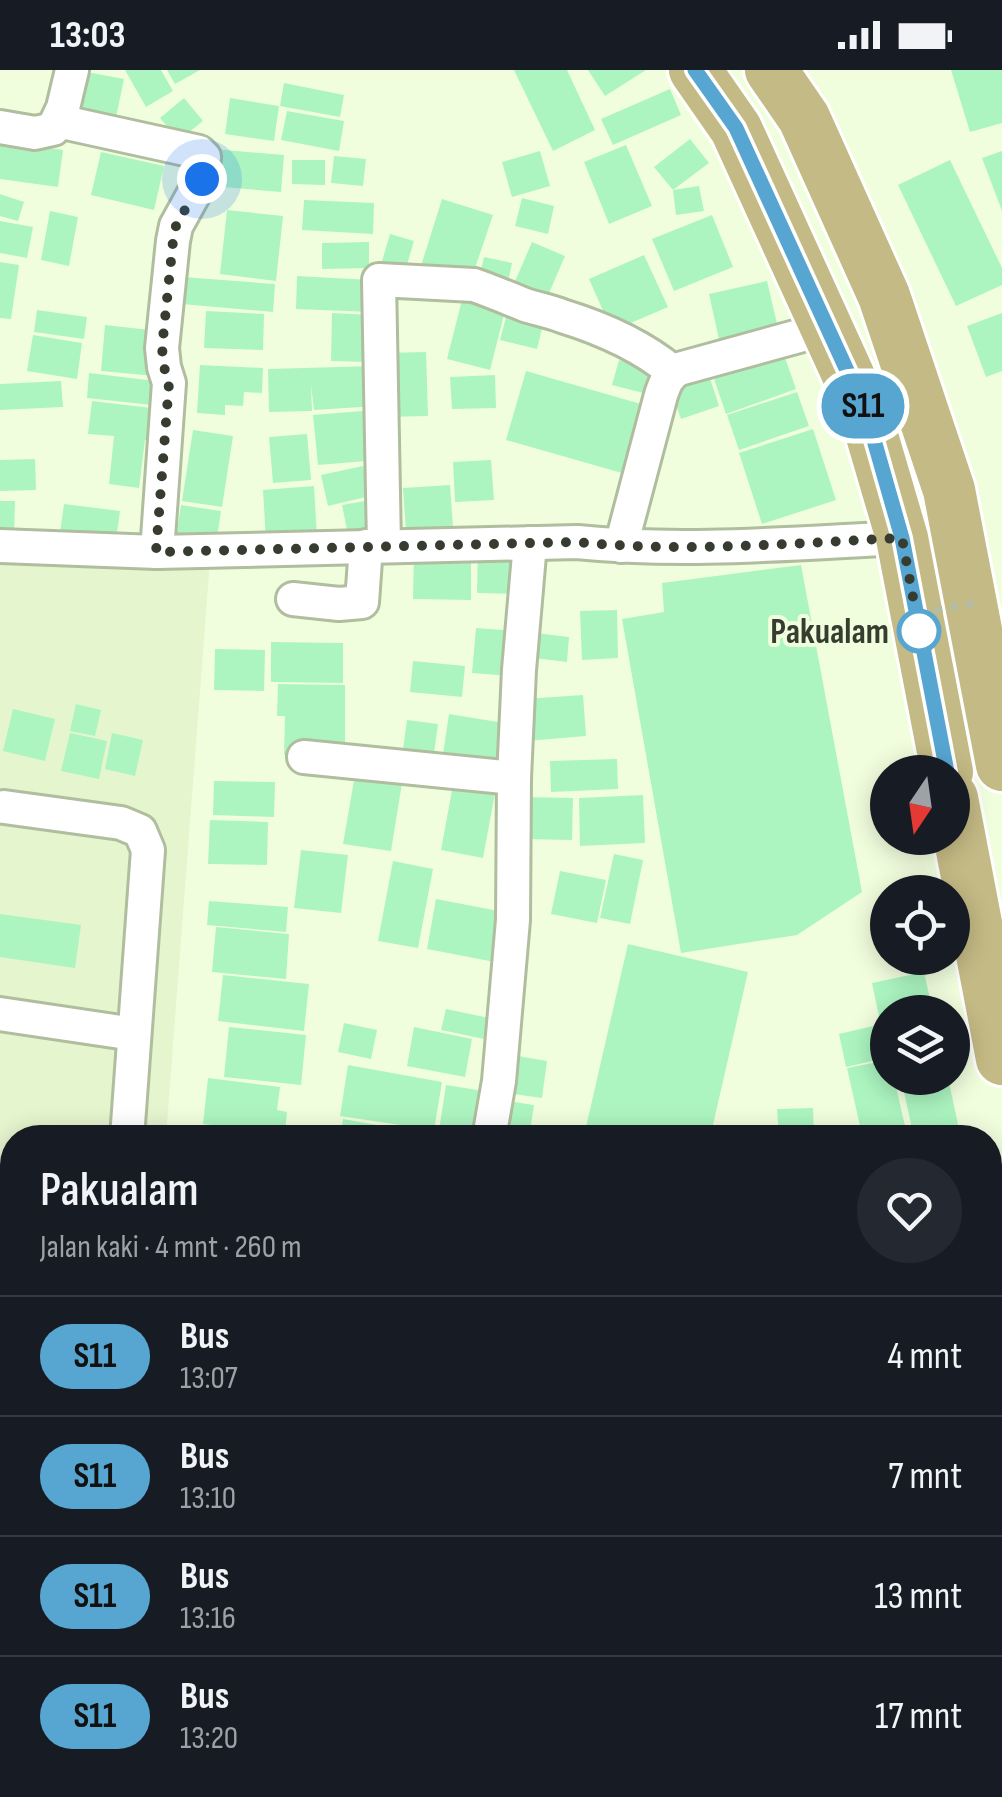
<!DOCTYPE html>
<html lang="id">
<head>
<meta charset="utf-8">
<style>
  :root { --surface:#171b24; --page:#242831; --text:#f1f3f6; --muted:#9ea1a6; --line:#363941 }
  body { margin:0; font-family:"Sofia Sans Condensed",sans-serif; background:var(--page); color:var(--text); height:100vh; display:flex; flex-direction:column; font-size:38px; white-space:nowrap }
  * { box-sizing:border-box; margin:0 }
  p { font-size:32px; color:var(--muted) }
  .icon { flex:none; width:55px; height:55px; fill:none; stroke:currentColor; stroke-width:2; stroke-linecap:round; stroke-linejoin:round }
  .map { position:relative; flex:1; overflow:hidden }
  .drawer { position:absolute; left:0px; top:1055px; width:1002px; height:672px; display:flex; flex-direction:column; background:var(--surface); border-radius:40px 40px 0 0; box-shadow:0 5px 25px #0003 }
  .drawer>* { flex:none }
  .badge { padding:0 20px; border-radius:32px; font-size:35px; line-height:65px }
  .needle { width:65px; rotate:193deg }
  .controls { position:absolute; left:870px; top:685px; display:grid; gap:20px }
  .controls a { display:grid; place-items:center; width:100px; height:100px; border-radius:50%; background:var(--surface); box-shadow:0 5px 25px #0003; font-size:50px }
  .you { position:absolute; width:50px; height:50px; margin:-25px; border:8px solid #fff; border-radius:50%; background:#1a73e8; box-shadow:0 0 0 15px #1a73e833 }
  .map>.badge { position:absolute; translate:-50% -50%; box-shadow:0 0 0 5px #fff }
  .round { display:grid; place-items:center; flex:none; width:105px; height:105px; border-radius:52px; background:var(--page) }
  .head { display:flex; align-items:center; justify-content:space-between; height:170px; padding:0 40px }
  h1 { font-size:48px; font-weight:600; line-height:75px }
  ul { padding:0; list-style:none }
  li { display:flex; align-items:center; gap:30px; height:120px; padding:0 40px; border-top:2px solid var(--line) }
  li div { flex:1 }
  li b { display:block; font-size:38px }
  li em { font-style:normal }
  li .badge { min-width:110px; font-weight:700; text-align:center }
  .status { display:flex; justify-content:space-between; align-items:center; height:70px; padding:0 50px; background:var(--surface); direction:ltr }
  .status svg { height:28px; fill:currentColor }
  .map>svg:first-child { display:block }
</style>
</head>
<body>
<div class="status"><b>13:03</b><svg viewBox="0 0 49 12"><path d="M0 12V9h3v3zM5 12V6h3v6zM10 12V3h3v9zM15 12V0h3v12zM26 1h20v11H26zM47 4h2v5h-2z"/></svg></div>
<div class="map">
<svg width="1002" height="1727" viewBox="0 0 1002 1727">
  <rect width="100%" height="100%" fill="#f1fede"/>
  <polygon fill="#e5f5ce" points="0,478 210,490 166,1067 12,1068 12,1715 990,1715 990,1602 1002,1603 1002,1727 0,1727"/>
  <g fill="#acf5c1">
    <polygon points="125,0 161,0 173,21 146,37"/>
    <polygon points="167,0 200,0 175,14"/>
    <polygon points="514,0 567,0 595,60 553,81"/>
    <polygon points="588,0 646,0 605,26"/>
    <polygon points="951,0 1002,0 1002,53 970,62"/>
    <polygon points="81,1 124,9 114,57 71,49"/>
    <polygon points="284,13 344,25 340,47 280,36"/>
    <polygon points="670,19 681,45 613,75 601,49"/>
    <polygon points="184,28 203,51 179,70 160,48"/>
    <polygon points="230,28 279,36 274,71 225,64"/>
    <polygon points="287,41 344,51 339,81 281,70"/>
    <polygon points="690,69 709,93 673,120 654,97"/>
    <polygon points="0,71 63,80 58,117 0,109"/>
    <polygon points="626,75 652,136 609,154 584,92"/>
    <polygon points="213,79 284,85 281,122 211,116"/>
    <polygon points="540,81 550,116 512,127 502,92"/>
    <polygon points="1002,81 1002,141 982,88"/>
    <polygon points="101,82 164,96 154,140 91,125"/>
    <polygon points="334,86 366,89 363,116 331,113"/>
    <polygon points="292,90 325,90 325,115 292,114"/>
    <polygon points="950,90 1002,198 1002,215 956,236 898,115"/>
    <polygon points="699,116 704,141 676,145 673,120"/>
    <polygon points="0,124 24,132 18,151 0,146"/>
    <polygon points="522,128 554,136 548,164 515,156"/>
    <polygon points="442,129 493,145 471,210 420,199"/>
    <polygon points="304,130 374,133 373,164 302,160"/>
    <polygon points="227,140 283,146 276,211 220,204"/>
    <polygon points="50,141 78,147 69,196 41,190"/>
    <polygon points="712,145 733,197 674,221 652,169"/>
    <polygon points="0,151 33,157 27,188 0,183"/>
    <polygon points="390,164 414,171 404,205 380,198"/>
    <polygon points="369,172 369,198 322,199 322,173"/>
    <polygon points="532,172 565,186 543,237 510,223"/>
    <polygon points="644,185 668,237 612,261 589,209"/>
    <polygon points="484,187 512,193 507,216 479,209"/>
    <polygon points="0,192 19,195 11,249 0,248"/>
    <polygon points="297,206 371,210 370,242 296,239"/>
    <polygon points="183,207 275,214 273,242 181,234"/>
    <polygon points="767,211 779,262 720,274 709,224"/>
    <polygon points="464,222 507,233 490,300 447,289"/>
    <polygon points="509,236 545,247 537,279 500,270"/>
    <polygon points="37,240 87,247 84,269 34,262"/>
    <polygon points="206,241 264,244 263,280 204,278"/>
    <polygon points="332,243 370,245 369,292 331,291"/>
    <polygon points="1002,243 1002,301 986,307 967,256"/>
    <polygon points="105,255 159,261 155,306 101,301"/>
    <polygon points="33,265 82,273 77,309 27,301"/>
    <polygon points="426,282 428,346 387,347 386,283"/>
    <polygon points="784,285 796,319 726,344 714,309"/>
    <polygon points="619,290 662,301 655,326 612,315"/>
    <polygon points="200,295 263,298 262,323 244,322 243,336 225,335 225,345 197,343"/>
    <polygon points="374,296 377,336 314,340 311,315 312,341 269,342 268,299"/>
    <polygon points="526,301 648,336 629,405 506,370"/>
    <polygon points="89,303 164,312 161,336 87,328"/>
    <polygon points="495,305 496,338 452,339 450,307"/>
    <polygon points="709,305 719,336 681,349 670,318"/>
    <polygon points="61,311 63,337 0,340 0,314"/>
    <polygon points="797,322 809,356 739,380 727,345"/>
    <polygon points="92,331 160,339 157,371 145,370 139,418 109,414 114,366 88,364"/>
    <polygon points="375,340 379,390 318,395 313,345"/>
    <polygon points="813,359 836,430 762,454 739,383"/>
    <polygon points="193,360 233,366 222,437 182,431"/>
    <polygon points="307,364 311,410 273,413 269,367"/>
    <polygon points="35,389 36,420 0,421 0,390"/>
    <polygon points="491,390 494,430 455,432 453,392"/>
    <polygon points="363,396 370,426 328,436 321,405"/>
    <polygon points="450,415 453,457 406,461 403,418"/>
    <polygon points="314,416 317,467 266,471 263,420"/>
    <polygon points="371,430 377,460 348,465 342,435"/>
    <polygon points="0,431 15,431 14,466 0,465"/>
    <polygon points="64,434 120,441 116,470 60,463"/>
    <polygon points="181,435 221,441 216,474 176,468"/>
    <polygon points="478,478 520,479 519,524 477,523"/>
    <polygon points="414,483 471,485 471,530 413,529"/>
    <polygon points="801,495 862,822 797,865 681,883 622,549 664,542 662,513"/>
    <polygon points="617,540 618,588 582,590 580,541"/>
    <polygon points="476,558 515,561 511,606 472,603"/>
    <polygon points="527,562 569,567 567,592 525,587"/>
    <polygon points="271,572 343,573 343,613 271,612"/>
    <polygon points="215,579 265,580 264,621 214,620"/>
    <polygon points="413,591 465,596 462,627 410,622"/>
    <polygon points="278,614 345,615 345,687 284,685 285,646 277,646"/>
    <polygon points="583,625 586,666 527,671 524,629"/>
    <polygon points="76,634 101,640 95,666 70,661"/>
    <polygon points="13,639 55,649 45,691 3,681"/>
    <polygon points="449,644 510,654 503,700 442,691"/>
    <polygon points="407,650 438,654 432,698 401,694"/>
    <polygon points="70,663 107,671 99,709 61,701"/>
    <polygon points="112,663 143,670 135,706 105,699"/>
    <polygon points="617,689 618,719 551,722 550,691"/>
    <polygon points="357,693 404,701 391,781 343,774"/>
    <polygon points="214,711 275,712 274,747 213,745"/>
    <polygon points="453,715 495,723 483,788 441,780"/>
    <polygon points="643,725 645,773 580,776 579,728"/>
    <polygon points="525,727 573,728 572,770 524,769"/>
    <polygon points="210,750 268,752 267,795 208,794"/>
    <polygon points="301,780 348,785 341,843 294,838"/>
    <polygon points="614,784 643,790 630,854 600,848"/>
    <polygon points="393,791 433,799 418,878 378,871"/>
    <polygon points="560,801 606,810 597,853 551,844"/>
    <polygon points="436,829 509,843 500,893 427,879"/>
    <polygon points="209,831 288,837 286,862 207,855"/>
    <polygon points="0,844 81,855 75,898 0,887"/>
    <polygon points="216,857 289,864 286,909 212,902"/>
    <polygon points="628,874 748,902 710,1068 629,1068 586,1057"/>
    <polygon points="924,902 933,942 888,942 888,965 883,966 872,913"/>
    <polygon points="223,905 309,914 304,961 218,951"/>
    <polygon points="446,939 499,950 494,971 441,960"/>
    <polygon points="344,953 377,960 371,989 338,982"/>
    <polygon points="873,956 881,989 846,997 839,964"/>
    <polygon points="229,957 306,965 301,1015 224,1007"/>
    <polygon points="414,957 472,969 465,1007 407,996"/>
    <polygon points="506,984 547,991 542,1028 500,1022"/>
    <polygon points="888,990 888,1008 894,1008 905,1056 862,1065 847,998"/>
    <polygon points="348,995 442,1012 434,1060 340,1046"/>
    <polygon points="208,1008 280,1017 277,1040 287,1042 285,1064 203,1054"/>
    <polygon points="901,1008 948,1008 961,1068 914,1068"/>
    <polygon points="446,1015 490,1022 483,1068 438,1067"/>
    <polygon points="496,1029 534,1035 529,1068 490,1068"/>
    <polygon points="813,1038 814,1068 779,1068 777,1039"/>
    <polygon points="343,1049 388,1057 386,1068 340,1068"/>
    <polygon points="198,1056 277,1065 277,1068 197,1068"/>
    <polygon points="390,1057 433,1066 433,1068 388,1068"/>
    <polygon points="1002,1266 1002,1301 990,1302 990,1267"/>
    <polygon points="0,1409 12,1411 12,1440 4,1497 0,1496"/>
    <polygon points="1002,1418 1002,1567 990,1572 990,1419"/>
    <polygon points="990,1709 1002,1712 1002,1727 842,1727 821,1721 822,1715 990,1715"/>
  </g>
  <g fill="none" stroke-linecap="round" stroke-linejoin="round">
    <defs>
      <polyline id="service" points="990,1663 1002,1664"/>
      <g id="minor">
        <polyline points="58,51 199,82 204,87 202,109 176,156 173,171 162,278 164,297 169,313 157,482"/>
        <polyline points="0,57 35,63 53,59 63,38 72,0"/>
        <path d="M0,476L157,482L577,472C685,483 794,473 902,468"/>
        <path d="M384,476L379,210L474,215C491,221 508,228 525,235C537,239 550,241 562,246C601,258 642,276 673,302"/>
        <path d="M621,476L661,325C665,313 668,305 679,299L828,258"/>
        <polyline points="293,529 339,534 362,532 366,476"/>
        <polyline points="304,687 514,708"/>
        <polyline points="4,737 121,753 140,761 148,780 127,1068"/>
        <polyline points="0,944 134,964"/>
        <polyline points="489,1068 499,1011 513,850 514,708 519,600 530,473"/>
        <polyline points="990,1237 1002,1235"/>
        <polyline points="83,1727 84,1715"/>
      </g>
      <g id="primary">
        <polyline points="695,0 736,59 865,342 902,468 947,702"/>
        <polyline points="771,0 804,48 884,226 949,420 1002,695"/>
        <polyline points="952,728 1002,989"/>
      </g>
    </defs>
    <use href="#service" stroke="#b0bd9e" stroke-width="22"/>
    <use href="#minor" stroke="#b0bd9e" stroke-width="38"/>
    <use href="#primary" stroke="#fff" stroke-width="58"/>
    <use href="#service" stroke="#fff" stroke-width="18"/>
    <use href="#minor" stroke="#fff" stroke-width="32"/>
    <use href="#primary" stroke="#c4ba85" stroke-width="52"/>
    <polyline stroke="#b3bea4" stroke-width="6" stroke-dasharray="8 8" stroke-linecap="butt" points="903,546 981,532"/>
  </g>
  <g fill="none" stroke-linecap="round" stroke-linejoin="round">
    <defs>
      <polyline id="line" points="695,0 736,58 866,342 902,468 947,702"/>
    </defs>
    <use href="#line" stroke="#fff" stroke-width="22"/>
    <use href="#line" stroke="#57a6d2" stroke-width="15"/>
    <path stroke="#363c2f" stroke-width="10" stroke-dasharray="0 18" d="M202,109L176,156L173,171L162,278L164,297L169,313L156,482L577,472C685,483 794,473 902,468L922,576L919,561"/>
  </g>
  <circle fill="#fff" stroke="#57a6d2" stroke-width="5" cx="919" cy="561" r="20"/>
  <g text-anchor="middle" stroke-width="8" stroke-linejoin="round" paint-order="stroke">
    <g font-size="35" font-weight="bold" fill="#363c2f" stroke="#f1fede" text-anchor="end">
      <text x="889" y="573">Pakualam</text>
    </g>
  </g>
</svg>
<div class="controls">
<a><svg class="needle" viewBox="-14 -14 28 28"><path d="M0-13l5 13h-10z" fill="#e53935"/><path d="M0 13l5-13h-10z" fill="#9ea1a6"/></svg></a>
<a><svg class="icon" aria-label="locate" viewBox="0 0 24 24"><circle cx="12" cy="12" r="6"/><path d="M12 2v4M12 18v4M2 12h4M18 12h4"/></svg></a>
<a><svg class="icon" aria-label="layers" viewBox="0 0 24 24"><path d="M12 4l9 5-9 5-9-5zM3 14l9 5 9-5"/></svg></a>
</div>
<div class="you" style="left:202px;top:109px"></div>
<b class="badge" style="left:863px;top:336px;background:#57a6d2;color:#111">S11</b>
<section class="drawer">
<div class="head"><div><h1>Pakualam</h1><p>Jalan kaki · 4 mnt · 260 m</p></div><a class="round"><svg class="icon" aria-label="heart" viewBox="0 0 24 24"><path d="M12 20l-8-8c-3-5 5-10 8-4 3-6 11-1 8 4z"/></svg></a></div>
<ul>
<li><span class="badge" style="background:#57a6d2;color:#111">S11</span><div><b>Bus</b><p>13:07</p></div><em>4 mnt</em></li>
<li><span class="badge" style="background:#57a6d2;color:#111">S11</span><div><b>Bus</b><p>13:10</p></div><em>7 mnt</em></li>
<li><span class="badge" style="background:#57a6d2;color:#111">S11</span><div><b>Bus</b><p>13:16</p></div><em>13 mnt</em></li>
<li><span class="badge" style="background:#57a6d2;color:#111">S11</span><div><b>Bus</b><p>13:20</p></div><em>17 mnt</em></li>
</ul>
</section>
</div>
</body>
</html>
